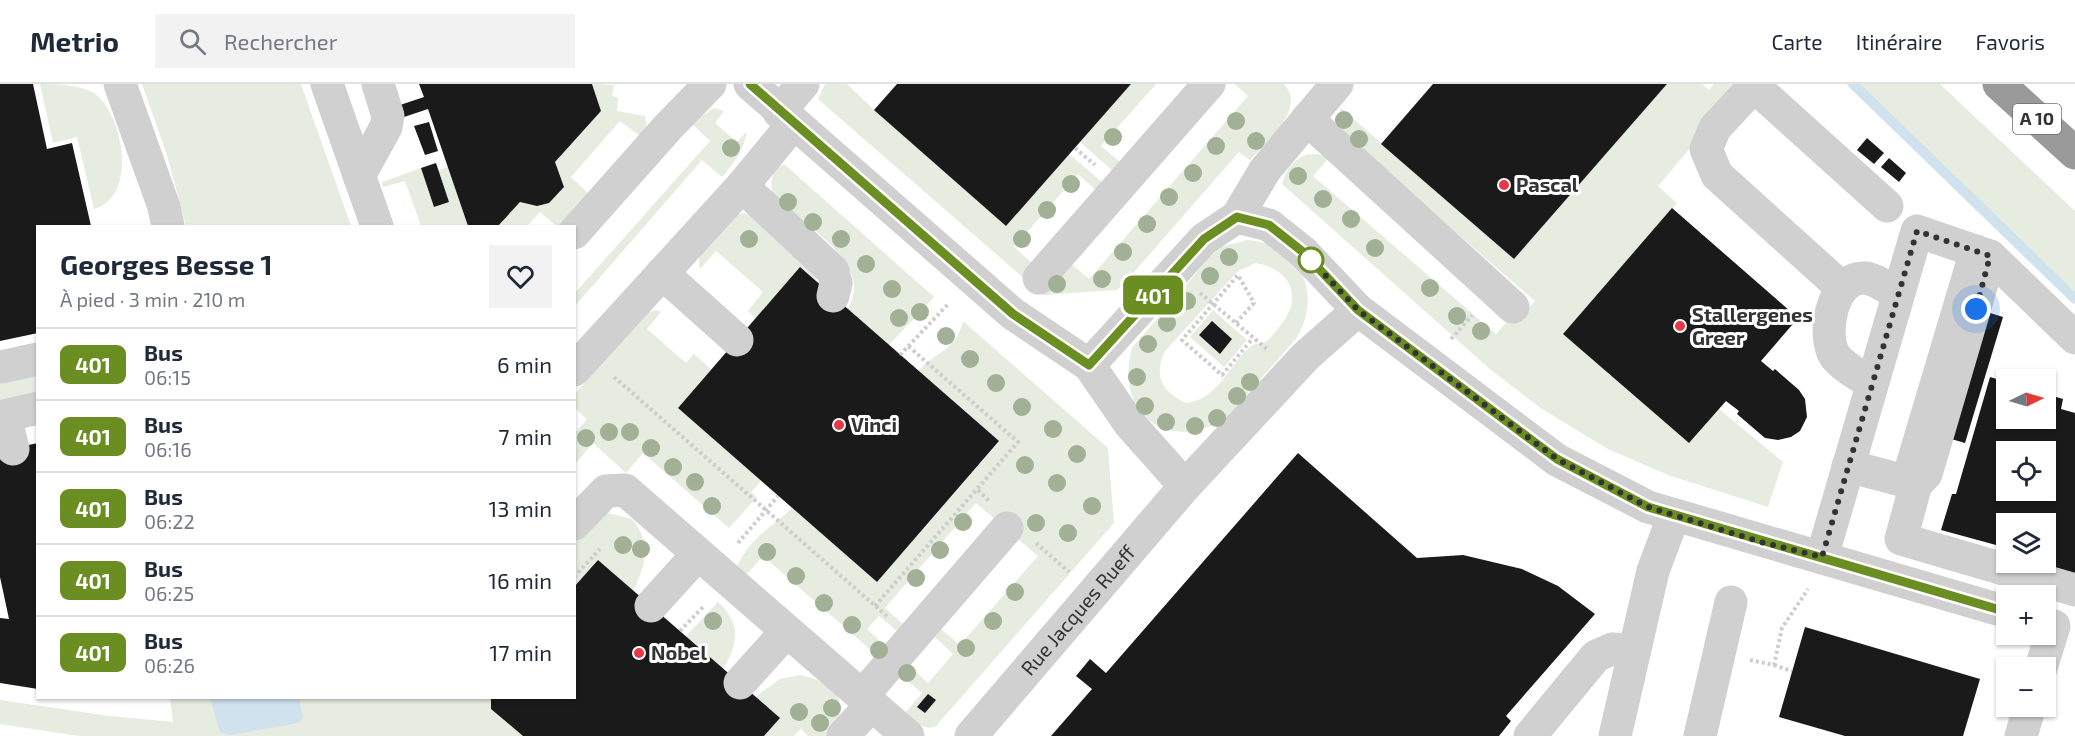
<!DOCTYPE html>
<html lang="fr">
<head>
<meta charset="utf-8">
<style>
  :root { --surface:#fff; --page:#f2f2f3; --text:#1f2937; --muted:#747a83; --line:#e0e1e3 }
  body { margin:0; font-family:"Exo 2",sans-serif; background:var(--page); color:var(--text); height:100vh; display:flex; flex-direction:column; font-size:22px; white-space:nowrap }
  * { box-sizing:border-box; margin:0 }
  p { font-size:20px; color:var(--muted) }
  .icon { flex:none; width:33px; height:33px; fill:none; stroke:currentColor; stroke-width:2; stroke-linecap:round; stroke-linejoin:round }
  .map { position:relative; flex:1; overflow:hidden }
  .panel { position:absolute; left:36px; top:141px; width:540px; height:474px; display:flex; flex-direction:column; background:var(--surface); border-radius:0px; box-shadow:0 2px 4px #0004 }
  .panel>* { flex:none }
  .badge { padding:0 12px; border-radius:9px; font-size:21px; line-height:39px }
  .needle { width:39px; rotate:85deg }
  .tools { position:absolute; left:1996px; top:285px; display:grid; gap:12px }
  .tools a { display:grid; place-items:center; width:60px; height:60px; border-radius:0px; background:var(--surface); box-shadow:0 2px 4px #0004; font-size:30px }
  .you { position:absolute; width:30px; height:30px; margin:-15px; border:4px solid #fff; border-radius:50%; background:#1a73e8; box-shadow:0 0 0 9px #1a73e833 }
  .map>.badge { position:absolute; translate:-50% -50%; box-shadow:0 0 0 3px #fff }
  .round { display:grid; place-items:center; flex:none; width:63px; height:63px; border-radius:0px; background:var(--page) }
  .headline { display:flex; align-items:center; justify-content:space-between; height:102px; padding:0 24px }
  h1 { font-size:28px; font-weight:700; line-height:45px }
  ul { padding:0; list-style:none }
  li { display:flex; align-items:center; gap:18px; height:72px; padding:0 24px; border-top:2px solid var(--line) }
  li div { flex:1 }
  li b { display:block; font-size:22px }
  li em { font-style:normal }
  li .badge { min-width:66px; font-weight:700; text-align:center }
  header { display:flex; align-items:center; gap:36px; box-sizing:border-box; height:84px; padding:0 30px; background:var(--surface); border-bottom:2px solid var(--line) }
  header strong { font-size:28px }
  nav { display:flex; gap:33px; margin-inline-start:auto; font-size:21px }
  .search { width:420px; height:54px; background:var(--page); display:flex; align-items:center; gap:15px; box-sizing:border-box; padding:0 21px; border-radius:0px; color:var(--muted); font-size:22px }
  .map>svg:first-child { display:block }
</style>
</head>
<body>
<header>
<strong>Metrio</strong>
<div class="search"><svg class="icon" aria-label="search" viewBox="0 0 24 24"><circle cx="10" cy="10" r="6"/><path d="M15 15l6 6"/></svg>Rechercher</div>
<nav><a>Carte</a><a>Itinéraire</a><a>Favoris</a></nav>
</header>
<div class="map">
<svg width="2075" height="652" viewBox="0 0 2075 652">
  <rect width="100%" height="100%" fill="#fff"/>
  <g fill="#e6ecdf" fill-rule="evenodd">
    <path d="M40,0C59,0 77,0 94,9C123,29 139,113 94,125L77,53L53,59Z"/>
    <polygon points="142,0 301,0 351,142 186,142 167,71"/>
    <path d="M592,0L614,1L612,12L618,14L617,27L645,32L647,43L640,52L620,37L571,93L589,110L560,142H556L540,128L527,142H498L520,118C542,124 549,119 564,103L555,78L601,27Z"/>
    <path d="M825,0H847L874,26L1069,70L1103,99L1096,106L1078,90L1014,163L1032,179L1069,178L1089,195L1248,12L1235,0H1284C1307,25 1267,56 1250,76L1239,68L1121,203L1116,206L1043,211L818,15Z"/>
    <polygon points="1131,0 1156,0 1101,62 1120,78 1113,87 1080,58"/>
    <path d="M1667,0H1702L1709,6L1714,0H1739L1742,3L1658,102L1677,119L1563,250L1689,359L1719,325L1783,378L1768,423L1668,391L1608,365L1542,325L1491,286L1282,100C1288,78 1306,62 1329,74L1313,92L1496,250L1512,232L1518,236L1535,217L1347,54C1339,43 1337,37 1341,24L1514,175Z"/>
    <polygon points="1846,0 1940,0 2075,127 2075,219"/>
    <path d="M714,24L724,27L715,39L737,58L747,47C744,66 734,79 722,93L702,76L575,222V209L710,57L691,39Z"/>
    <path d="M784,80L934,213L889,261L848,225C876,176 798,140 772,108C770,96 772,86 784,80Z"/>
    <polygon points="448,83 468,142 421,142 405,97 383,103 382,98 421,84 435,123 449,118 438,86"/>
    <path d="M743,129L750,130L817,194L818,198L801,184L756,234L748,227L763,208L716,167L700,185C693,163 722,145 735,131Z"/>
    <path d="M1247,156C1300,160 1324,209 1296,255L1225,335C1167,370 1114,328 1132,264L1210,173L1220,163ZM1256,179C1292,186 1304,214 1279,243C1275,247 1271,254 1267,257C1261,260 1254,259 1250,263C1228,283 1217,316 1186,319C1162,308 1153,291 1165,267L1238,187Z"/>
    <polygon points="657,226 661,228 647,245 686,279 694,270 711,285 678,324 761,397 751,408 757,413 729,444 643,369 626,389 593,359 575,380 575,349 587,335 575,324 575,310 645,229"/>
    <polygon points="1213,226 1247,256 1224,283 1190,253"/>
    <path d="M963,237L1108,364L1114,439L936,642C923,648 915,637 905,629L922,609L898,589L906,579L928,599L953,570L935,553L941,545L960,561L1038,472L976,419L885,524L904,541L898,548L879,532L867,545L889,566L881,575L763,472L746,491L737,482C752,452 769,446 792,424L877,498L999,358L919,287C937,265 955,269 963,237Z"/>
    <polygon points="37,290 37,310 0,319 0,299"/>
    <path d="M608,429L632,435C652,459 646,481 633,507L598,476L575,503V459L598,432Z"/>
    <path d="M718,518C741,540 739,558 723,585L686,552Z"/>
    <path d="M800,591C836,598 855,621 827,652H808L801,645L794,652H764L780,634L755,613L780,595Z"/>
    <polygon points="170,614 491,614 491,625 523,652 79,652 0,640 0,616 110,632 173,638"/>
  </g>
  <polygon fill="#cfe2ee" points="210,614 299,614 303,634 299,639 230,651 220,648"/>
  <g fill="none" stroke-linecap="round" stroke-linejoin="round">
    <polyline stroke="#cfe2ee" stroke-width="10" points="1853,0 2075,215"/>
  </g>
  <g fill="#1a1a1a" fill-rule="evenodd">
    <polygon points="0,0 33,0 47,65 72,59 91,142 38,142 38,249 0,257"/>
    <polygon points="419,0 592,0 601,27 555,78 564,103 549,119 537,122 520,118 498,142 468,142 428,25 398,35 394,23 424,13"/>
    <polygon points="897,0 1131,0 1006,142 874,26"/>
    <polygon points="1433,0 1667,0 1514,175 1381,60"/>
    <polygon points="429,38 438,67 425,71 414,42"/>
    <polygon points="1867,54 1884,69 1874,80 1857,66"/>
    <polygon points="1889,74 1906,89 1899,98 1881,83"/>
    <polygon points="436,79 449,118 434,123 421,84"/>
    <polygon points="1672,124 1798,234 1761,277 1773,287 1775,285 1799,306 1805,315 1807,333 1800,347 1791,353 1778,356 1765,354 1737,330 1739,327 1726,317 1689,359 1563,250"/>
    <polygon points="800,183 999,357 877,498 678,324"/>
    <polygon points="1952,217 2003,233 1965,359 1913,344"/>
    <polygon points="1212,237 1232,255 1220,270 1199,251"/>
    <path d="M1990,293L2007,298V334H2046V310L2063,315L2061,325L2075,329V491L2033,478H2046V440H2007V464L1941,446L1952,410H1956ZM2007,368H2046V406H2007Z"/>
    <polygon points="38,359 38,605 0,599 0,534 9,535 0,493 0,367"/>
    <polygon points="1298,369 1417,474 1463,471 1522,485 1558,502 1595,530 1506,632 1511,637 1499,652 1051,652 1092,605 1076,592 1090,575 1106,589"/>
    <polygon points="598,476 780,634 764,652 523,652 491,625 491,614 574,614 574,503"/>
    <polygon points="1805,543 1980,595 1963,652 1845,652 1779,633"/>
    <polygon points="928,610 936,616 925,629 917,623"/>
  </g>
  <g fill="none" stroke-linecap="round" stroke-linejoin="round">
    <g stroke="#cdcdcd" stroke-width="4" stroke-dasharray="3 3" stroke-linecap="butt">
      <polyline points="1075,64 1095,81"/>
      <polyline points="1200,209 1268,266"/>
      <polyline points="1236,239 1254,219 1238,191 1182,256 1222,291 1253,254"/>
      <polyline points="1451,255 1472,231"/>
      <polyline points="900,271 949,219"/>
      <polyline points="614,293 888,533"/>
      <polyline points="978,406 990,418"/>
      <polyline points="738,459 778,412"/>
      <polyline points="1036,459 1069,488"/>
      <polyline points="574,493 600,465"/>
      <polyline points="875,522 1018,358 908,262"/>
      <polyline points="680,547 705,521"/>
      <polyline points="1750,576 1774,581 1782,544 1808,505"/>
      <polyline points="1774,581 1792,587"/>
    </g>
    <g stroke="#d0d0d0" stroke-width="33">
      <polyline points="120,0 164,123 168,142"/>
      <polyline points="327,0 377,142"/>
      <polyline points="750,0 1013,230 1089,281 1129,339 1185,402"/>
      <polyline points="779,28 803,0"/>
      <polyline points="1307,35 1513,223"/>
      <polyline points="359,92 386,43 388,32 378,0"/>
      <polyline points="742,102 833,187 836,199 833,212"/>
      <polyline points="1237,133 1265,86 1337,0"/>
      <polyline points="574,149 669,42 710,0"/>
      <polyline points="1976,167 1911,385 1916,400 1926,390 1990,172"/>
      <polyline points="662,189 737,256"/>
      <polyline points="1039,194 1209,0"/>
      <polyline points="1842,204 1717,91 1706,65 1715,44 1754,2 1887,122"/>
      <polyline points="1089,281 1204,155 1237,133 1269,141 1303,168 1358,226 1557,376 1648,423 2007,528"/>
      <polyline points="0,283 38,275"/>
      <polyline points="574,286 742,102 793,40"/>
      <path d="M1872,300C1861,292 1843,283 1835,272C1821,251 1832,192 1865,194C1876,195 1889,205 1898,211"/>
      <polyline points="5,332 13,365"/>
      <polyline points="0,333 38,324"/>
      <polyline points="1848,382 1916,400 1901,455 2075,506"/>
      <polyline points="574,440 606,407 625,406 908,652"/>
      <polyline points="1822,473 1917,147 1990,172 2075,254"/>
      <polyline points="651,522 698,470"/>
      <polyline points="2041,584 2054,542"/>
      <polyline points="740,599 787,547"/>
      <polyline points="863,611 1007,444"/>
      <polyline points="843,652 872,620"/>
      <path id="s1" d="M971,652L1185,402L1306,272L1358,226"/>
      <polyline points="1530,652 1596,572 1612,565 1633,566"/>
      <polyline points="1615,652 1653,487 1674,431"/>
      <polyline points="1700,652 1731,518"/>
      <polyline points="2021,652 2030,622"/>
    </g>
    <polyline stroke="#9a9a9a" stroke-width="33" points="1999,0 2075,69"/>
  </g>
  <g fill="#a2b095">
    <circle cx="1344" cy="36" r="9"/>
    <circle cx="1236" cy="37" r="9"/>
    <circle cx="1113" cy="53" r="9"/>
    <circle cx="1359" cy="55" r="9"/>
    <circle cx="1256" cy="57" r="9"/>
    <circle cx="1216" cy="62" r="9"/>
    <circle cx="731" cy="64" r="9"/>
    <circle cx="1193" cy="89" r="9"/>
    <circle cx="1298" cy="92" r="9"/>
    <circle cx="1071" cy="100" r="9"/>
    <circle cx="1169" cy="113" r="9"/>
    <circle cx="1323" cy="115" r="9"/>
    <circle cx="788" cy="118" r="9"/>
    <circle cx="1047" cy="126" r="9"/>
    <circle cx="1351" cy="135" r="9"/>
    <circle cx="813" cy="138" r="9"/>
    <circle cx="1147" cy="140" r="9"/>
    <circle cx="749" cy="155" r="9"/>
    <circle cx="841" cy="155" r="9"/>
    <circle cx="1022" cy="155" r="9"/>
    <circle cx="1375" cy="164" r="9"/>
    <circle cx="1123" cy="168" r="9"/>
    <circle cx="1229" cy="173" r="9"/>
    <circle cx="866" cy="180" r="9"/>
    <circle cx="1210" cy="192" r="9"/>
    <circle cx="1102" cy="195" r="9"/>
    <circle cx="1057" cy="200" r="9"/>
    <circle cx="1430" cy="204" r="9"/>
    <circle cx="892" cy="205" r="9"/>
    <circle cx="1187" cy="217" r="9"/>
    <circle cx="920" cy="228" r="9"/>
    <circle cx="1457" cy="232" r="9"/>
    <circle cx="899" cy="234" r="9"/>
    <circle cx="1167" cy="239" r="9"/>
    <circle cx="1481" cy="247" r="9"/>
    <circle cx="946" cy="252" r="9"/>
    <circle cx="1148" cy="260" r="9"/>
    <circle cx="970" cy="275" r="9"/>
    <circle cx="1137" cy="293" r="9"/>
    <circle cx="1250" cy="298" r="9"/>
    <circle cx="996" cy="299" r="9"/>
    <circle cx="1237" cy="312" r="9"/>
    <circle cx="1145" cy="322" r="9"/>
    <circle cx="1022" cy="323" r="9"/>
    <circle cx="1217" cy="334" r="9"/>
    <circle cx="1166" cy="338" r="9"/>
    <circle cx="1195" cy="342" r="9"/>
    <circle cx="1053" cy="345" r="9"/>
    <circle cx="609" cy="348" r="9"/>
    <circle cx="630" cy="348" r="9"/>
    <circle cx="586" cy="354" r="9"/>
    <circle cx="651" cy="364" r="9"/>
    <circle cx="1077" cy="370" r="9"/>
    <circle cx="1025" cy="381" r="9"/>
    <circle cx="673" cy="383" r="9"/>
    <circle cx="695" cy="398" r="9"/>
    <circle cx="1057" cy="399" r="9"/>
    <circle cx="712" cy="422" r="9"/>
    <circle cx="1092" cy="422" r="9"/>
    <circle cx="963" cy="438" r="9"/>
    <circle cx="1036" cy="439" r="9"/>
    <circle cx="1068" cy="449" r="9"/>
    <circle cx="623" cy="461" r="9"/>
    <circle cx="641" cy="465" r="9"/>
    <circle cx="940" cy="466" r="9"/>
    <circle cx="767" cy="468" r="9"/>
    <circle cx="796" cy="492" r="9"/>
    <circle cx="916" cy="494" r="9"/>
    <circle cx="1015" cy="508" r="9"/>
    <circle cx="824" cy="519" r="9"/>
    <circle cx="713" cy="537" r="9"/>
    <circle cx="993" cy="537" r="9"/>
    <circle cx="852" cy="541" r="9"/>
    <circle cx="966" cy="564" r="9"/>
    <circle cx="879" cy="566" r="9"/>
    <circle cx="907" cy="589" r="9"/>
    <circle cx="832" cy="624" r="9"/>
    <circle cx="799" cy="628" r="9"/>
    <circle cx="820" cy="639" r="9"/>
  </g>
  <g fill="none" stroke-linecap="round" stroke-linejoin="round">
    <defs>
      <polyline id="line" points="750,0 1013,230 1089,281 1204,155 1237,133 1269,141 1303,168 1358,226 1557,375 1648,423 2007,528"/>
    </defs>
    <use href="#line" stroke="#fff" stroke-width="14"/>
    <use href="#line" stroke="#6b8e23" stroke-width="9"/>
    <polyline stroke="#333" stroke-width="6" stroke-dasharray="0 10.8" points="1311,176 1358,226 1557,375 1648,423 1761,458 1822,473 1917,147 1990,172 1976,225"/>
  </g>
  <g fill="#e63946" stroke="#fff" stroke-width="2">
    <circle cx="1504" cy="101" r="6"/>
    <circle cx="1680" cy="242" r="6"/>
    <circle cx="839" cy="341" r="6"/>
    <circle cx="639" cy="569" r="6"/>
  </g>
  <circle fill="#fff" stroke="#6b8e23" stroke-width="3" cx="1311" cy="176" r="12"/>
  <g text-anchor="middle" stroke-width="6" stroke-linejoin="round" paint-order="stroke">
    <rect fill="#fff" stroke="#707070" stroke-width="1.5" x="2013" y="20" width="48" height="30" rx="4.5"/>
    <g font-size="18" font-weight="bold" fill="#333">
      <text x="2037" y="41">A 10</text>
    </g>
    <g font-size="20" font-weight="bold" fill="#333" stroke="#fff" text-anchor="start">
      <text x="1516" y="108">Pascal</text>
      <text x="1692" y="238">Stallergenes<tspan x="1692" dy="23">Greer</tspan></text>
      <text x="851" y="348">Vinci</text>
      <text x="651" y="576">Nobel</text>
    </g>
    <g font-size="20" fill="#333" stroke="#fff">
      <text dy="7" stroke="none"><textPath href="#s1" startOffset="165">Rue Jacques Rueff</textPath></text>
    </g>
  </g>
</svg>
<div class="tools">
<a><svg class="needle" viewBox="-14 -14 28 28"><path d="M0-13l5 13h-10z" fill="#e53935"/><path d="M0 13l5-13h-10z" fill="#747a83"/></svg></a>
<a><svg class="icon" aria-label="locate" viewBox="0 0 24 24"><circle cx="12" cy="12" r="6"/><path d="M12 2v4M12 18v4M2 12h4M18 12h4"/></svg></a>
<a><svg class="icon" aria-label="layers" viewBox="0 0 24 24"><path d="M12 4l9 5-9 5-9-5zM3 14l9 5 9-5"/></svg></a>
<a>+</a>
<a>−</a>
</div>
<div class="you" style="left:1976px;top:225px"></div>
<b class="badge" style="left:1153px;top:211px;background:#6b8e23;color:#fff">401</b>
<section class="panel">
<div class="headline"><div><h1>Georges Besse 1</h1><p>À pied · 3 min · 210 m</p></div><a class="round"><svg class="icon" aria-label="heart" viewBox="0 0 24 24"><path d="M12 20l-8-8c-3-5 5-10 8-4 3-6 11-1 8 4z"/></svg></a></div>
<ul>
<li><span class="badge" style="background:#6b8e23;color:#fff">401</span><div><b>Bus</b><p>06:15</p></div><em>6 min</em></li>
<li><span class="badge" style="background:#6b8e23;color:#fff">401</span><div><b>Bus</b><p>06:16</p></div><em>7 min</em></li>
<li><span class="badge" style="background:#6b8e23;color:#fff">401</span><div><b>Bus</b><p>06:22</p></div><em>13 min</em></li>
<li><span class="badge" style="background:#6b8e23;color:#fff">401</span><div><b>Bus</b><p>06:25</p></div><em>16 min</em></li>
<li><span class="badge" style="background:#6b8e23;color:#fff">401</span><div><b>Bus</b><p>06:26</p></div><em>17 min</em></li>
</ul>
</section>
</div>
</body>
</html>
